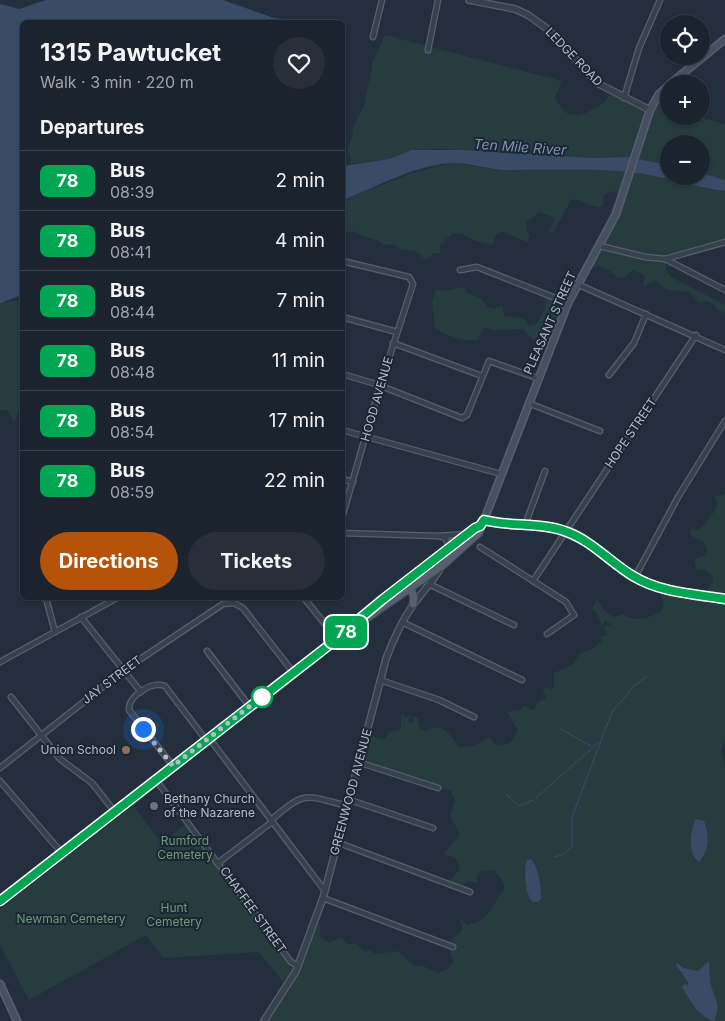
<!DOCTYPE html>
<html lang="en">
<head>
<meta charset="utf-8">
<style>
  :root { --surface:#1b232e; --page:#282f3a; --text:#f1f3f6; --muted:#a0a4aa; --line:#39404a; --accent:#b45309 }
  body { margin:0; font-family:Inter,sans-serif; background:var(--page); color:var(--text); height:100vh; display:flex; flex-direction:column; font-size:19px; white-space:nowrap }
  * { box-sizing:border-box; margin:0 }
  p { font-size:16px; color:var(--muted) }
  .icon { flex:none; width:28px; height:28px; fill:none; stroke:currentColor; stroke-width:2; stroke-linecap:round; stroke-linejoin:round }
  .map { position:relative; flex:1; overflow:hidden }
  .sheet { position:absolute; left:20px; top:20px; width:325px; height:580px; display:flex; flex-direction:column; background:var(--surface); border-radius:8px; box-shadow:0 1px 4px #0004,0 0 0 1px var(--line) }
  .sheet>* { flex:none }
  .badge { padding:0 10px; border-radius:8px; font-size:18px; line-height:32px }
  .tools { position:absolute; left:660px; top:15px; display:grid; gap:10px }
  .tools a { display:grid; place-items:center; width:50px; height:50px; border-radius:50%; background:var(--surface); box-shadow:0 1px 4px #0004,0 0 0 1px var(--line); font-size:25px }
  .you { position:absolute; width:25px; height:25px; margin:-12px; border:4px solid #fff; border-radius:50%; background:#1a73e8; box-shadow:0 0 0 8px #1a73e833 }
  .map>.badge { position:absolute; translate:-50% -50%; box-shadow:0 0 0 2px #fff }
  h2 { padding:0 20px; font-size:19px; line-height:45px }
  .round { display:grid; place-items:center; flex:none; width:52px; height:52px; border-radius:26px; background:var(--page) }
  .summary { display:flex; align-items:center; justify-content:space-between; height:85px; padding:0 20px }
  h1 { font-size:24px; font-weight:700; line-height:38px }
  .action { display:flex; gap:10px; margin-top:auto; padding:10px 20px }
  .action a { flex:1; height:58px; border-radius:30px; background:var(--accent); color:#fff; font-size:20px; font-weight:700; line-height:58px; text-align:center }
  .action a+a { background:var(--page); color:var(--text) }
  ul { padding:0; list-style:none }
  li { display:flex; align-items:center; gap:15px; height:60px; padding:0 20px; border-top:1px solid var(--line) }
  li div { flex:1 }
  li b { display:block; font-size:19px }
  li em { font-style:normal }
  li .badge { min-width:55px; font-weight:700; text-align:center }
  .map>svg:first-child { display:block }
</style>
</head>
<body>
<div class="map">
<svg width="725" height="1021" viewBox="0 0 725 1021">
  <rect width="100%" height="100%" fill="#242f3e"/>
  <g fill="#263c3f" fill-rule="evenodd">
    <path d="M385,35L562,81L555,97C563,116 574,120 592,110C600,106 607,102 609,94L669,109V116H696L725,124V180L701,173V144H669V165L627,157L593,158L440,149L412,150L389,159L349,164L351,159L348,149L353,134V128L364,106L373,61Z"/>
    <path d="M449,163C468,163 487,170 506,170C547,171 587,168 628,172C661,176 692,187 725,191V243L668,260L665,264L667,272L671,277L725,305V313L717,310L715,305L707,301L699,303L690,292L666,290L655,280L643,287L645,278L643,274L632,270L625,277L618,278C611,270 600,264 591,267L617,214L609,211L616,202L617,194L610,191L604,195L603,205L598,208L576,199L571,200L553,233L549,231L554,221L553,217L540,212L527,221L526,229L530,236L527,242L502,231L496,235L493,245L475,241L461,233H453L440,245V253H434L426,260L415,251L402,250L393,244L384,245C376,237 362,239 354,231L343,233V200L415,172Z"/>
    <path d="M456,288H464L467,293L481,299L487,307L494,309L502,306L504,316L524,319L530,326L537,323C542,315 547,306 544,297L547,293L568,302L549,349L539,345L523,329L493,330L484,327L478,340C462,342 449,337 435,328L432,302L436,289L446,291Z"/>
    <polygon points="22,298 22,406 14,422 8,410 0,410 0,302 11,302"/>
    <path d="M725,494V739L721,750L725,768V1021H266L285,989L315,921L320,923V936L330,943L340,937L348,944H357L364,951L371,950L375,954L398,951L414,966H423L439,973L447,969L453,962L447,943L462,931V925L458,917L467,925C492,920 490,905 505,889L502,880L494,870L481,872L477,874V883L468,881L461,887L449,882L460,869L456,858L444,854L460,834L450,816L455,801L451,791L360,760L369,730L375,737L384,739L390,732L401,729V714L405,717L411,715L408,723L413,722V716L419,718L418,723L421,730L425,731C445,721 448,734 459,747C469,749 481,743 489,737C498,752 513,745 518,730L507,712L520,710L525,705L533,711L538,702L547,698L542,690L545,688L554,689V673L572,665L580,653L591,650L602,641L600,638L607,635L604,627L612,624L607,623L606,620L602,626L597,613L592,609L597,599L605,612L614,617L623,614C636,623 648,618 661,612L664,603L660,593L662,588L703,594L713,583L712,576L706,570L696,569L694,559L704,556L707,549L703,542L690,535L691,528L697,530C706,525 714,513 718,504L714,495L720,496ZM537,867L541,892L529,898L523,871Z"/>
    <polygon points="133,806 162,843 186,824 293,969 283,982 259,952 163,958 146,935 29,1000 0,945 0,909"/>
  </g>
  <g fill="#394c67">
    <polygon points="46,0 223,0 271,17 299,22 22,22 22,295 0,303 0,4 19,9"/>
    <path d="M412,150H463L593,158L627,157L669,165V176H701V173L725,180V191C692,187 661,175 628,172C588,168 547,170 507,170C488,170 469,162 450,163C413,166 377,187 343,200V166L389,159Z"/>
    <path d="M696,819L704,821C710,836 709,850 699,862C687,854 690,830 696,819Z"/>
    <path d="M531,859C539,867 541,888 541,899L538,902H533C525,896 523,870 527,860Z"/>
    <path d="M709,961C710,969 709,979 711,986C716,1002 721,1004 714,1021C697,1016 691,1001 682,987L684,984L688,985V982L676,965L677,963L683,968L698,971Z"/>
  </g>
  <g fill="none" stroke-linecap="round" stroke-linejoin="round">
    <g stroke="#394c67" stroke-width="1">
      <polyline points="559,728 591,746"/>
      <polyline points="506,794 519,806 533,800"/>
      <polyline points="536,798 599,742"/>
      <polyline points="555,857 564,854 572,846 572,817 612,712 634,686 647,676"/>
    </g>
    <defs>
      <g id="minor">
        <polyline points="373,37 382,0"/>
        <polyline points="428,50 438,0"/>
        <polyline points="624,98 639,48 660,0"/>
        <polyline points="600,246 645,257 665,259 725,242"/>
        <polyline points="665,259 725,290"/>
        <polyline points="342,261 409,277 413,284 378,392 342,518"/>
        <polyline points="460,270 477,267 568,303"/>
        <polyline points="577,284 725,350"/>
        <polyline points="342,317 397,332"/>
        <polyline points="393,343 482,376"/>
        <polyline points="342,374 376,384 462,418 467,415 489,361 537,378"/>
        <polyline points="609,375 634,343 646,314"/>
        <polyline points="528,403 600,431"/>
        <polyline points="342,430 501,474"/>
        <polyline points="342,479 353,482"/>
        <polyline points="525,525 545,471"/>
        <polyline points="342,533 438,536 468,534"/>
        <polyline points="439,536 446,538 449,548"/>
        <polyline points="480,547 566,602 574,615 547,634"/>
        <polyline points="635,577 678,497 725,421"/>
        <polyline points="533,581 696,335"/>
        <polyline points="431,585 514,625"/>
        <polyline points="46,598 55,632"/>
        <polyline points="304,598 337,639"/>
        <polyline points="81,617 141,692"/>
        <polyline points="402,622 522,680"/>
        <polyline points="207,651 250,707"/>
        <polyline points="0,662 117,598"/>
        <polyline points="380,680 439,700 474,717"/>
        <polyline points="11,697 60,759 92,783 115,812"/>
        <polyline points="209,738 325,891"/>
        <polyline points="358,762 438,788"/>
        <path d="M173,766L129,710C128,696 151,681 165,686L206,740"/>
        <polyline points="0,768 124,670 223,604 234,603 243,608 293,672"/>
        <polyline points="156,780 291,962 298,966"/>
        <polyline points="0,781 61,852"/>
        <polyline points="350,800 433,828"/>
        <path d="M271,820C307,790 303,795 348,806"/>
        <polyline points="339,843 470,892"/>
        <polyline points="218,863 272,822"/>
        <polyline points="323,898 453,947"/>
      </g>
      <g id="tertiary">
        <polyline points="469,0 515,9 528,15 549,30 597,83 650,110"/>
        <path d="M264,1021L296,971L323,898L386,659C393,640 401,622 413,605C422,592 433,582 441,567"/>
      </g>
      <g id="secondary">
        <polyline points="670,84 725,39"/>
        <polyline points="484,520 568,303 616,214 650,110 659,94 669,85"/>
        <polyline points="0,984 17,1021"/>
      </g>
      <g id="primary">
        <polyline points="408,583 414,597 413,604"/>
        <polyline points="351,627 382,600 475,528 480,526"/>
        <path d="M0,901L337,639L442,566L479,533L484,520C510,527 541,522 567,532C592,541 611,563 633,576C661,593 694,594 725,599"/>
      </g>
    </defs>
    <use href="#minor" stroke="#565f6c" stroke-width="7"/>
    <use href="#tertiary" stroke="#565f6c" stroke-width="8"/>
    <use href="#secondary" stroke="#565f6c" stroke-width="9"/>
    <use href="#primary" stroke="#414a57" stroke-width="9"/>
    <use href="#minor" stroke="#38414e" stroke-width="4.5"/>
    <use href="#tertiary" stroke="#38414e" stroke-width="5.5"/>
    <use href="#secondary" stroke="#465061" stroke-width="6"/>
    <use href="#primary" stroke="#56606e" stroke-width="7"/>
  </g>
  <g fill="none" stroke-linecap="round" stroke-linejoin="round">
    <defs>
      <path id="line" d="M0,901L351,628L358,620L382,600L475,528L480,526L484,520C510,527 541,522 567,532C592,541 611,563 633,576C661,593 694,594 725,599"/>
    </defs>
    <use href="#line" stroke="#fff" stroke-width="11"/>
    <use href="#line" stroke="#00a651" stroke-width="8"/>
    <polyline stroke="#b4bcc9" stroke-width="5" stroke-dasharray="0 9" points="143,729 173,766 264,695 262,697"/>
  </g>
  <circle fill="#fff" stroke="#00a651" stroke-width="2.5" cx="262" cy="697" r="10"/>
  <circle fill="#8d6e63" stroke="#1d2633" stroke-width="2" cx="126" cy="750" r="5"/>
  <circle fill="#6b7280" stroke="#1d2633" stroke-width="2" cx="154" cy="806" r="5"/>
  <g text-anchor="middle" stroke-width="4" stroke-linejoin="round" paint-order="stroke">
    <g font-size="12" fill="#b4bcc9" stroke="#1d2633">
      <text transform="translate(574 57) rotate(46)" y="4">LEDGE ROAD</text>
      <text transform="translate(550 323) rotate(-66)" y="4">PLEASANT STREET</text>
      <text transform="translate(377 399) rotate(-74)" y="4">HOOD AVENUE</text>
      <text transform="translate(631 433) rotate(-56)" y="4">HOPE STREET</text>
      <text transform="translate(112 680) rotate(-37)" y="4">JAY STREET</text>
      <text transform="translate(351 792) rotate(-75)" y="4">GREENWOOD AVENUE</text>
      <text transform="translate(253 910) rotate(54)" y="4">CHAFFEE STREET</text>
    </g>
    <g font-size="12" fill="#b4bcc9" stroke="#1d2633" text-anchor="end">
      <text x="116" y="754">Union School</text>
      <text x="164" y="803" text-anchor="start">Bethany Church<tspan x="164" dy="14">of the Nazarene</tspan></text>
    </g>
    <g font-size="12" fill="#6b9a76" stroke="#1d2633">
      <text x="185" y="845">Rumford<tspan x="185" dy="14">Cemetery</tspan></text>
      <text x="174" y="912">Hunt<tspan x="174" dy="14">Cemetery</tspan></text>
      <text x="71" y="923">Newman Cemetery</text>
    </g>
    <g font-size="14" font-style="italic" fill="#7c92b1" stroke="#1d2633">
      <text transform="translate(520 147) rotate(4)" y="5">Ten Mile River</text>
    </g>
  </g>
</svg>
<div class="tools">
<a><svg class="icon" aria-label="locate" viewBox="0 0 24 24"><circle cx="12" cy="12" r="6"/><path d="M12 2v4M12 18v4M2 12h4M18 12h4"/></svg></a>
<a>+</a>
<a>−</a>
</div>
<div class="you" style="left:143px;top:729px"></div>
<b class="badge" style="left:346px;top:632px;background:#00a651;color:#fff">78</b>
<section class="sheet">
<div class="summary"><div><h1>1315 Pawtucket</h1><p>Walk · 3 min · 220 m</p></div><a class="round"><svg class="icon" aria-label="heart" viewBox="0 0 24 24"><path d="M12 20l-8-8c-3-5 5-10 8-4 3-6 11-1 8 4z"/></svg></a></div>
<h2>Departures</h2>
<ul>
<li><span class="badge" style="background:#00a651;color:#fff">78</span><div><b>Bus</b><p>08:39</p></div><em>2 min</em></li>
<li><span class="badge" style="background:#00a651;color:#fff">78</span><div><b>Bus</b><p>08:41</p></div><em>4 min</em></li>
<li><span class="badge" style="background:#00a651;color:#fff">78</span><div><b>Bus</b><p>08:44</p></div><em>7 min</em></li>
<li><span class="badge" style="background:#00a651;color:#fff">78</span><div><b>Bus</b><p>08:48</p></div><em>11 min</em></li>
<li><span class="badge" style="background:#00a651;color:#fff">78</span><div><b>Bus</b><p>08:54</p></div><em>17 min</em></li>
<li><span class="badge" style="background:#00a651;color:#fff">78</span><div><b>Bus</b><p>08:59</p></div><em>22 min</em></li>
</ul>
<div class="action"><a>Directions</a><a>Tickets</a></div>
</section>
</div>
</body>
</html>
